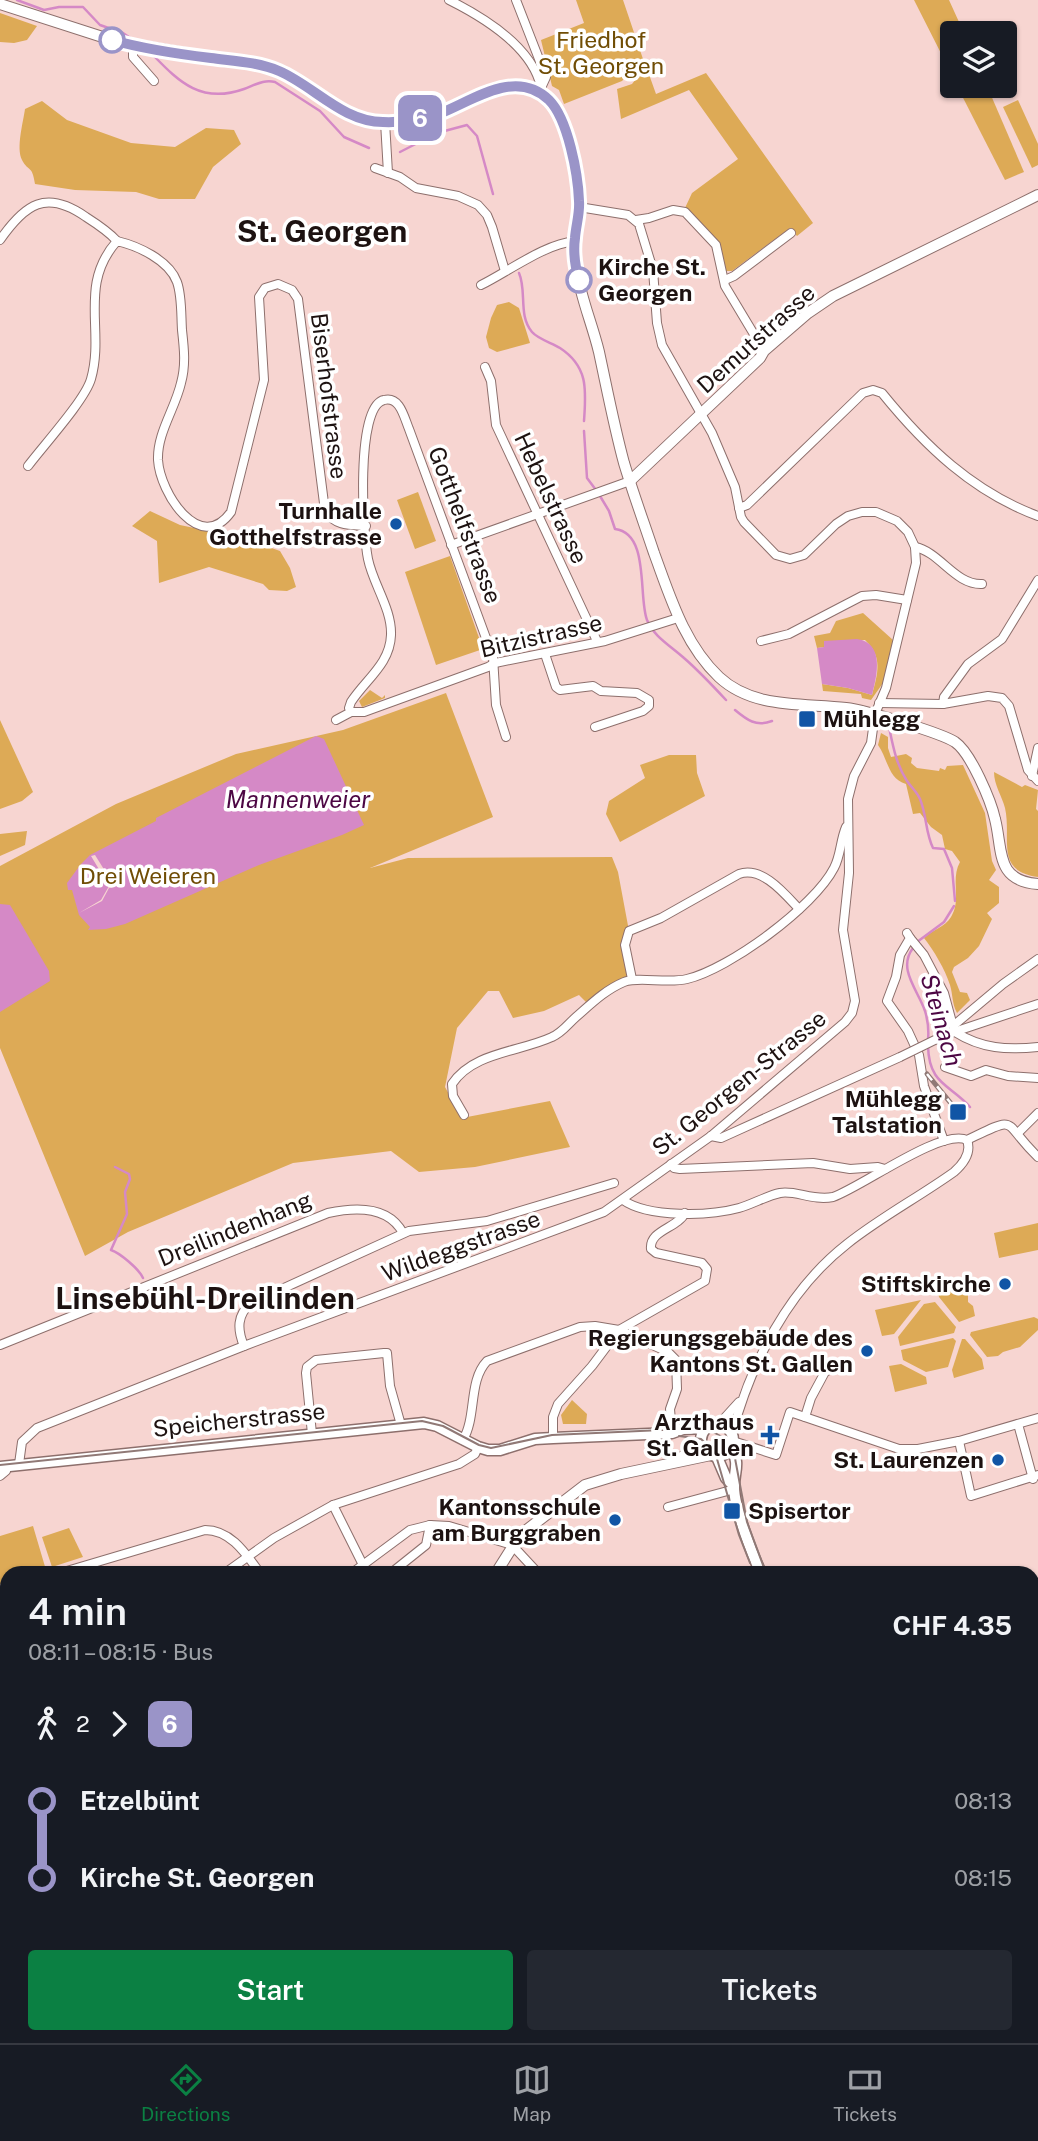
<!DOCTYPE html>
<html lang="en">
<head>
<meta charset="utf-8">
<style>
  :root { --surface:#171b24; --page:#242831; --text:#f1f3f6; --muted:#9ea1a6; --line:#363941; --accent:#0b8043 }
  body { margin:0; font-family:"Public Sans",sans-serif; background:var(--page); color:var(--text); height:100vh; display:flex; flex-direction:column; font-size:26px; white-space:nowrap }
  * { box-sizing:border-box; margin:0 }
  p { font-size:23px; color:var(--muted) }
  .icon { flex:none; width:38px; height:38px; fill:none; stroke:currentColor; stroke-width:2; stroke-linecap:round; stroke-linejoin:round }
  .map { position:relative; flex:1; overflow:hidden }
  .details { position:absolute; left:0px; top:1566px; width:1040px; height:478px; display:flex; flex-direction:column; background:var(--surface); border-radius:21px 21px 0 0; box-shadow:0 2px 5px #0004 }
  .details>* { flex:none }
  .badge { padding:0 14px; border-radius:10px; font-size:24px; line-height:46px }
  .buttons { position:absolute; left:940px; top:21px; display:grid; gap:14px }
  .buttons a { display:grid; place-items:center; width:77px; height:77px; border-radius:7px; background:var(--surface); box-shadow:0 2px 5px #0004; font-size:35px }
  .map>.badge { position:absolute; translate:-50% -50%; box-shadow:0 0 0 4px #fff }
  .legs { display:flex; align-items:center; gap:10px; height:77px; padding:0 28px; font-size:23px }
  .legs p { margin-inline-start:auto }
  .head { display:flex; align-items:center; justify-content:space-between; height:119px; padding:0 28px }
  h1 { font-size:38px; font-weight:600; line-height:52px }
  .button { display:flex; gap:14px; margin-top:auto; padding:14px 28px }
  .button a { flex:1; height:80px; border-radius:7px; background:var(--accent); color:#fff; font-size:28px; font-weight:600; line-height:80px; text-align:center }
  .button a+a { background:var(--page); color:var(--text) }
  ul { padding:0 28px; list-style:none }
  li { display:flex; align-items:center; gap:24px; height:77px; font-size:26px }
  li i { display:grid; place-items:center; width:10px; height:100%; margin:0 9px; background:currentColor }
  li i::after { content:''; width:18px; height:18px; margin:-9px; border:5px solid; border-radius:50%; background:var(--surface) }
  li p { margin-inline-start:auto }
  li:first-child i { background:linear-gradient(#0000 50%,currentColor 0) }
  li:last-child i { background:linear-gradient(currentColor 50%,#0000 0) }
  .tab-bar { display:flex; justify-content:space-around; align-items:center; height:98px; border-top:2px solid var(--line); background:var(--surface); font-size:19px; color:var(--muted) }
  .tab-bar a { display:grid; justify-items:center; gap:4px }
  .tab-bar .selected { color:var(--accent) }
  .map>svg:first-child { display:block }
</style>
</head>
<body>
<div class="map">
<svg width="1038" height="2043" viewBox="0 0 1038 2043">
  <rect width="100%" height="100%" fill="#f7d5d1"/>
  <g fill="#ddaa56">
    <polygon points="576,0 623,0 643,59 622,81 564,104 559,90 552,86 541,40 584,23"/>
    <polygon points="914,0 949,0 964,33 952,33 952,75"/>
    <polygon points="0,13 37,26 27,40 14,43 0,42"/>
    <polygon points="646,66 656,94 706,73 813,223 797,236 790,228 732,271 725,271 719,247 685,208 692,193 738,159 689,90 621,119 617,89 632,84"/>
    <polygon points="957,86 987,86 1024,172 1005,180"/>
    <polygon points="1018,100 1038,144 1038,165 1032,168 1003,107"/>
    <path d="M42,101L67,120L131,143L175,147L206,128L234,130L241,144L213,167L195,199H159L136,192L75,190L35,184C32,164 29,173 22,160C16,148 23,123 25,109Z"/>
    <polygon points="509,302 519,308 530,343 497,352 489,348 486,337 491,318 497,305"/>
    <polygon points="418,492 436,541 415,549 397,500"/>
    <polygon points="150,511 180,525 246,539 280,551 290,568 296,587 287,591 269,590 263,584 209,567 159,583 157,541 132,526"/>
    <polygon points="450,556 483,649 436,665 405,572"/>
    <path d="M863,613L893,640L883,683L871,700L862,698L861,694L823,691L822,684L848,688L872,695C878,673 883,657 865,640L824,642L825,647L817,648L814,636L830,633L836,621Z"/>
    <polygon points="370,690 382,698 385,695 385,698 362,707 359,701"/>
    <polygon points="446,693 493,817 370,868 408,858 612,857 618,872 629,931 627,938 632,979 590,1006 579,995 544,1011 513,1018 499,991 488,991 457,1028 445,1087 462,1118 550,1101 570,1147 475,1167 419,1172 391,1151 293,1163 128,1232 85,1256 0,1048 0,866 116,804 236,754 343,730"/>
    <polygon points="0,720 33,792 22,801 0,809"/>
    <path d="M881,733L888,737V748L891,757L906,754L912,758L911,763L917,768L939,771L940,768L945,770L947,766L963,765L985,813L992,861L996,870L989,880L999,887V903L987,913L992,919L979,946L968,958L954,967L952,972L960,992L967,993L970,1000L957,1013C952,1004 953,995 950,985C945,969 934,951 924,938C932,930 945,927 951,917C962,899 950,880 960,862L952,851L945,849L942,835L931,827L920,813L913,814L906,784C888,779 888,759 878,745Z"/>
    <polygon points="669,755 696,755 697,773 705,796 620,842 606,814 609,801 645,778 640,765"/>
    <path d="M994,772L1022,787L1025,785L1038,790L1036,809L1038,811V877C994,871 1012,839 1005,808C1002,796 994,785 994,772Z"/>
    <polygon points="27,831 25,845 0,856 0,834"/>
    <polygon points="1038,1223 1038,1250 999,1258 994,1233"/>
    <polygon points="968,1281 968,1302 973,1306 975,1316 959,1322 939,1297 937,1289 953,1285 957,1286 958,1283"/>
    <polygon points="921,1300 894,1334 882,1336 875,1310"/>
    <polygon points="935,1302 956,1327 954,1333 900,1346 898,1337 924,1304"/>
    <polygon points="1034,1317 1038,1319 1038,1330 1020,1347 1003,1352 998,1356 987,1357 970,1335 971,1332"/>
    <polygon points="953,1338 956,1341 948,1367 926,1372 903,1360 901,1350"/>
    <polygon points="962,1339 965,1339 982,1359 984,1369 954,1378 952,1370"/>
    <polygon points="901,1364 926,1377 927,1384 895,1392 889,1366"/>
    <polygon points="572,1400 587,1414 586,1424 563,1424 561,1415"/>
    <polygon points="33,1526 46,1570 35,1573 7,1573 7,1582 0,1584 0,1536"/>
    <polygon points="69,1528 83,1557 52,1567 42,1537"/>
    <polygon points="7,1724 7,1996 0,2000 0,1727"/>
    <polygon points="196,2037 220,2037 224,2043 182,2043"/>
    <polygon points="253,2037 428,2037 420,2043 252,2043"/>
  </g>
  <g fill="#d589c6">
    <path d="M857,639C885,643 877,676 872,695L848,688L822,684L817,648L824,647V641Z"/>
    <polygon points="316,736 324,739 364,825 342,835 259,865 125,924 106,929 88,930 90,927 79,915 72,890 68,890 67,883 81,864 90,855 156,821 156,818"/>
    <polygon points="0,904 10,905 49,971 50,981 0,1012"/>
  </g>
  <polygon fill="#f7d5d1" points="95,855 115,887 109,888 102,901 79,913 101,900 109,886 91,856"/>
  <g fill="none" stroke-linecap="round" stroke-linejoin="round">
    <g stroke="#d589c6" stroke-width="2.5">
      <polyline points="17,0 44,10 59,7 83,7 100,25 123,33 136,42"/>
      <path d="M153,55C180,83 202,104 244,89C255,85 264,79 275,82L320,111L344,137L369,148"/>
      <polyline points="400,152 437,133 467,125 477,136 493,194"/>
      <path d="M519,273C527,291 518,316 532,332C538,339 552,343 560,348C589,367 586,391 584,421"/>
      <polyline points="584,431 587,478 596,490"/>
      <path d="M600,496L609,511L615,529C650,533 638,597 647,620C654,637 671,646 684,658C699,671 713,686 726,700"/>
      <path d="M735,710C747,720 756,727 772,721"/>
      <path d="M889,727C893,746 896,764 907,781C911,787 917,792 920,799C927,816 925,831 933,848L944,849L952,868L955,901"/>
      <polyline points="917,942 944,922 954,906"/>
      <path d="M913,948C897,969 918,990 925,1011C928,1021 929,1030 928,1040"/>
      <path d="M928,1046C929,1085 950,1084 970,1107"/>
      <path d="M115,1167L129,1174L130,1179L125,1192L127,1214L111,1250C120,1253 139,1269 143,1278"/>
    </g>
    <defs>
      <g id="minor">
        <path d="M449,0C483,17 532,47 541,87"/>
        <polyline points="516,0 546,77 541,88"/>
        <polyline points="133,44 133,57 154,81"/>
        <polyline points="385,122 388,173"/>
        <polyline points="375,168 400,177 416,188 458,196 478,205 487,215 492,227 505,271"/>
        <polyline points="636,220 649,218 673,210 685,212 716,245 725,286 764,351"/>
        <path d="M0,240C25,204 46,189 86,217C97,224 108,231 117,241"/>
        <polyline points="725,280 734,276 791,233"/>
        <path d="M481,285C504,274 550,241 574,242"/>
        <polyline points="485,367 491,381 496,425 597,641"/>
        <path d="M28,466C43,446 85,400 91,379C105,330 78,285 117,241C138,246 169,260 177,282C182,296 181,315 182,330C184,348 186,365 181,383C175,409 157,433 158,460C160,493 200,555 231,512L264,380L259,297L265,288L278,284L292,290L298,299L325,511C335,526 350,525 366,526"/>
        <path d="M739,508L747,505L863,393L873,390L882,393C925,446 973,492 1038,516"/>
        <polyline points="451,545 630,481"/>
        <path d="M915,547C940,552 955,585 982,584"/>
        <polyline points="761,641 789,634 862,596 876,595 907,600"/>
        <polyline points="545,654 556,687 560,690 593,686 601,691 637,693 649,700 649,706 643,711 595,727"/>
        <polyline points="879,703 943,704 988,696 1002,698 1009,706 1028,770 1038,781"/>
        <polyline points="943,704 944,697 968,664 1002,639 1038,580"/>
        <path d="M351,712L349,708L351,702C366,679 390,664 391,635C392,609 373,584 368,559C363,535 355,406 384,400C400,396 404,417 409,429L493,657L496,705L506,737"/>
        <polyline points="336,720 351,712 364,712 488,667 495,663 605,641 678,618"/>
        <polyline points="1032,776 1038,748"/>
        <polyline points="907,933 910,938 900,955 896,977 887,1001 908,1031 919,1055 924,1086 944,1141"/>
        <polyline points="910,938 924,955 944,993 953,1026"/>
        <path d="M632,979L625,945L629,931L661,918L739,874C762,866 784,893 799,909"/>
        <polyline points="955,1032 953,1026 1003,984 1038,959"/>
        <path d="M955,1032C982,1049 1007,1050 1038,1047"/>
        <polyline points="951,1033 1038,1004"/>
        <polyline points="945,1067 971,1076 986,1070 1008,1076 1038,1078"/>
        <path d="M464,1115L453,1096L452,1084C473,1052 520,1052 552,1037C562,1033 568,1024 576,1017C591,1004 605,990 624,982C639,976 667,984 687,979C729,969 814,907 834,868C841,855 840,841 846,827"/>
        <polyline points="1018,1133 1038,1113"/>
        <polyline points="711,1136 721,1138 900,1057"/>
        <polyline points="671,1164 674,1168 680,1169 813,1163 850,1169 878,1167 885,1169"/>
        <path d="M623,1200C648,1218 710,1216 739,1208C753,1204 766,1196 780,1193C796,1190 812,1201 833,1197C862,1187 941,1128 967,1140C1021,1114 1000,1121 1038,1157"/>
        <path d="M0,1345L328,1213C355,1207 388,1205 403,1233"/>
        <path d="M244,1346C237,1329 237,1315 251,1303L409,1231L487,1221L614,1183"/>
        <polyline points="805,1417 811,1398 825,1372 841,1364"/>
        <polyline points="719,1424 739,1402"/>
        <polyline points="1018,1424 1033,1479"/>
        <polyline points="312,1434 306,1373 307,1367 316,1360 384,1353 387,1353 390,1386 401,1425"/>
        <path d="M732,1434C751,1363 788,1290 847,1244C881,1217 919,1197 954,1172C963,1164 972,1153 967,1140"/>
        <path d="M553,1438V1417L558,1404L592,1366L619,1330L705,1281L707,1269L702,1263L656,1253L651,1249C649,1230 678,1228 685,1213"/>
        <path d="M463,1440C477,1416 468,1381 487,1361L580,1327L595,1326L619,1330L668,1352L676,1360L677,1389L670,1409L672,1433"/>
        <polyline points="733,1441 776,1455 790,1412 899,1449 918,1449 959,1441 1038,1418"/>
        <polyline points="959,1441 971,1496 1038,1475"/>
        <polyline points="19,1464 22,1442 37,1428 244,1346 604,1212 711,1136 845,1022 852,1013 855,1001 843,930 849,873 848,799 854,776 871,743 875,714 886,688 916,563 915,547 908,532 897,521 876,512 862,512 848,516 836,524 804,555 790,559 776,555 744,522 741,517 735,487 712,433 662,345 657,323 653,270 639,224 628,215 579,207"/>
        <polyline points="0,1476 6,1471 7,1466"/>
        <polyline points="333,1505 367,1573"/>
        <polyline points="668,1507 735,1489"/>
        <path d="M60,1573L205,1530C231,1530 246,1554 260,1573"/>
        <polyline points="225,1573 274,1538 333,1505 459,1464 475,1454 478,1447"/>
        <polyline points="352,1573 410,1530 430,1525 449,1526 512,1545 538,1573"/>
        <polyline points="391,1573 426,1545 430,1525"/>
        <polyline points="0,1591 7,1589"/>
        <polyline points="0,1669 7,1665"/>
        <polyline points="0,1691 7,1693"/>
        <polyline points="0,1720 7,1716"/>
        <polyline points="1032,1771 1038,1771"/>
        <polyline points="1032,1896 1038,1891"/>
        <polyline points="1032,1946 1038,1943"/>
        <polyline points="82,2037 85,2043"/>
        <polyline points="569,2037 575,2043"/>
        <polyline points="724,2037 731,2043"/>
        <polyline points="175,2043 186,2037"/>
        <polyline points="435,2043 444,2037"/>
        <polyline points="624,2043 633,2037"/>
        <polyline points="668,2043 670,2037"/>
        <polyline points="813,2043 820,2037"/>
      </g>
      <g id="tertiary">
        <path d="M0,4L118,42L268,67C322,86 345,131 409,120C422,118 436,115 448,110C480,97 516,71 548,99C568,117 581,180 579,207C578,228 573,246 576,267C580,296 592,323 599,352C607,389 614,426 624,463C633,493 644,523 654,553C670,596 684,644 719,677C753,709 803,703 846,708C865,710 941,733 955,742C971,753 991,801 995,819C1003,850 995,881 1038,884"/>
        <polyline points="630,481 760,358 764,351 808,313 833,296 1038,195"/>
        <polyline points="679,1459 701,1444"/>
        <polyline points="496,1573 520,1535 585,1485 621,1474 711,1455"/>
      </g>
      <g id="secondary">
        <circle cx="717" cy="1440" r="16"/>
        <path d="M732,1448C740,1465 734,1471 734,1487C734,1507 752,1554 761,1573"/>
        <polyline points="717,1457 726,1478 734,1486"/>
        <polyline points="0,1467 424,1423 437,1426 478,1447 488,1450 500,1450 535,1439 553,1438 672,1433 683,1429 706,1428"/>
        <polyline points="239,2043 241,2037"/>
        <polyline points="922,2043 934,2037"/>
      </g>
      <g id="primary">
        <polyline points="0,2011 7,2008"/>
        <polyline points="934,2037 936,2043"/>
        <polyline points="960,2037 984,2043"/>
      </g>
    </defs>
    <use href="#minor" stroke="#8d6f6c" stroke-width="10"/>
    <use href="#tertiary" stroke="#8d6f6c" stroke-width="12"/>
    <use href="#secondary" stroke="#8d6f6c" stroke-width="13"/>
    <use href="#primary" stroke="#8d6f6c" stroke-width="15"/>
    <use href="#minor" stroke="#fff" stroke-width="8"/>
    <use href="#tertiary" stroke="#fff" stroke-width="10"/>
    <use href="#secondary" stroke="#fff" stroke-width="10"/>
    <use href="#primary" stroke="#fff" stroke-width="12"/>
    <g stroke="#907976" stroke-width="2">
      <polyline points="679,1436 701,1439 715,1452 739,1535 750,1563"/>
      <polyline points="0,1465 422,1421 443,1426 479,1445 491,1448 552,1435 706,1428 724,1438 734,1453 747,1522 766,1573"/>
      <polyline points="1032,1769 1038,1769"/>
    </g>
    <defs>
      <polyline id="rail" points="927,1074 958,1112"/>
    </defs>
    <use href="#rail" stroke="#907976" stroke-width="5"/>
    <use href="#rail" stroke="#fff" stroke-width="2.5" stroke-dasharray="8" stroke-linecap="butt"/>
    <defs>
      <polyline id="minor-bridge" points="900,1057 945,1035"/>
    </defs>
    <use href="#minor-bridge" stroke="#8d6f6c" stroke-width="10" stroke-linecap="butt"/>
    <use href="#minor-bridge" stroke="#fff" stroke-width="8"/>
  </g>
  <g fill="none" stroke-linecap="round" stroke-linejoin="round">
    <defs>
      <path id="line-1" d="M112,40C144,49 178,54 211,58C234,61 258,62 279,71C314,86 343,122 383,122C402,123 422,119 441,113C474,100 516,68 549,100C568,119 578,174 579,201C580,213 576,225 575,238C573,252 575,266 579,280"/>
    </defs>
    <use href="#line-1" stroke="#fff" stroke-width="16"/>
    <use href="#line-1" stroke="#9a94c8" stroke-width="10"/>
  </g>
  <g fill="#fff" stroke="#9a94c8" stroke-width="3.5">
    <circle cx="112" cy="40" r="12"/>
    <circle cx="579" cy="280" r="12"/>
  </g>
  <g fill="#1155a5" stroke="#fff" stroke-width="2.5">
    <circle cx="396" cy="524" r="7"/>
    <rect x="798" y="710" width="18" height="18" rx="3.5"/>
    <rect x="949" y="1103" width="18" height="18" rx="3.5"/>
    <circle cx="1005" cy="1284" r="7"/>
    <circle cx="867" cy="1351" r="7"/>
    <path d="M766.5 1424.5h7v7h7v7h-7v7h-7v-7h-7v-7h7z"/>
    <circle cx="998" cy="1460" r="7"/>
    <rect x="723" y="1502" width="18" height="18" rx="3.5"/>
    <circle cx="615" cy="1520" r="7"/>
  </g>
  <g text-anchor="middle" stroke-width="7" stroke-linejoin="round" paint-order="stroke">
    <g font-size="23" fill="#704d05" stroke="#fff">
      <text x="601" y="48">Friedhof<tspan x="601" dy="26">St. Georgen</tspan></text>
      <text x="148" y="884">Drei Weieren</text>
    </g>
    <g font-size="23" font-weight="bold" fill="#1d1211" stroke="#fff" text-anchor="start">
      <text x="598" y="275">Kirche St.<tspan x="598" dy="26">Georgen</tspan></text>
    </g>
    <g font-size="23" fill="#1d1211" stroke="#fff">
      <text transform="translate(756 339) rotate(-42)" y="8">Demutstrasse</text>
      <text transform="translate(329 396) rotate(83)" y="8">Biserhofstrasse</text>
      <text transform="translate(551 498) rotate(65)" y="8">Hebelstrasse</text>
      <text transform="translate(465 525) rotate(69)" y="8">Gotthelfstrasse</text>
      <text transform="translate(541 636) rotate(-13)" y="8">Bitzistrasse</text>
      <text transform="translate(739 1083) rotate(-39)" y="8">St. Georgen-Strasse</text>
      <text transform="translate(235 1229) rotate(-22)" y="8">Dreilindenhang</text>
      <text transform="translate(461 1246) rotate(-20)" y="8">Wildeggstrasse</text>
      <text transform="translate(239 1420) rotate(-6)" y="8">Speicherstrasse</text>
    </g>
    <g font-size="23" font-weight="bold" fill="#1d1211" stroke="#fff" text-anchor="end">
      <text x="382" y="519">Turnhalle<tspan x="382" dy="26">Gotthelfstrasse</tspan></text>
      <text x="823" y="727" text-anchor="start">Mühlegg</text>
      <text x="942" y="1107">Mühlegg<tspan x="942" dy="26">Talstation</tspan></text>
      <text x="991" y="1292">Stiftskirche</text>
      <text x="853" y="1346">Regierungsgebäude des<tspan x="853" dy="26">Kantons St. Gallen</tspan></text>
      <text x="754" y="1430">Arzthaus<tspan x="754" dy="26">St. Gallen</tspan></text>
      <text x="984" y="1468">St. Laurenzen</text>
      <text x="601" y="1515">Kantonsschule<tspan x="601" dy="26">am Burggraben</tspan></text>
      <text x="748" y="1519" text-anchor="start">Spisertor</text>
    </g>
    <g font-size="24" font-style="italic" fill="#4d0744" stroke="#fff">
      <text x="298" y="808">Mannenweier</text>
      <text transform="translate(941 1020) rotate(74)" y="8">Steinach</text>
    </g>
    <g font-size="30" font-weight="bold" fill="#1d1211" stroke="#fff">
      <text x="322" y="242">St. Georgen</text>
      <text x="205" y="1309">Linsebühl-Dreilinden</text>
    </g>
  </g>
</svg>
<div class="buttons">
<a><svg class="icon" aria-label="layers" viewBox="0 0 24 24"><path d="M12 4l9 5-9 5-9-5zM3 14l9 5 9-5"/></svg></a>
</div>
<b class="badge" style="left:420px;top:118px;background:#9a94c8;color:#fff">6</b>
<section class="details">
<div class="head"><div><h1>4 min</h1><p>08:11 – 08:15 · Bus</p></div><b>CHF 4.35</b></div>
<div class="legs"><svg class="icon" aria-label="walk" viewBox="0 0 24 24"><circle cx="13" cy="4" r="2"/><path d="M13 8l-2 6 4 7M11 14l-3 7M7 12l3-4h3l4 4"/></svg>2<svg class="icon" aria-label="forward" viewBox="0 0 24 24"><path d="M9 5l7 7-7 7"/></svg><b class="badge" style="background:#9a94c8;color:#fff">6</b></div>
<ul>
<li><i style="color:#9a94c8"></i><b>Etzelbünt</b><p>08:13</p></li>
<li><i style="color:#9a94c8"></i><b>Kirche St. Georgen</b><p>08:15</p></li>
</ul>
<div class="button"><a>Start</a><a>Tickets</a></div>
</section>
</div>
<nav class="tab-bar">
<a class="selected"><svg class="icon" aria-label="directions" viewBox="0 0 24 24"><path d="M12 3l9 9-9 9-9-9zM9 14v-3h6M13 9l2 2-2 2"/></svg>Directions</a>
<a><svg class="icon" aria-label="map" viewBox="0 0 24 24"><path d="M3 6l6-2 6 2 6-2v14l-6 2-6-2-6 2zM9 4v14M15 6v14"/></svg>Map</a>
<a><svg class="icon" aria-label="tickets" viewBox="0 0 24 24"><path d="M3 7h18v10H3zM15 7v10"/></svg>Tickets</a>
</nav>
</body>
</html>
